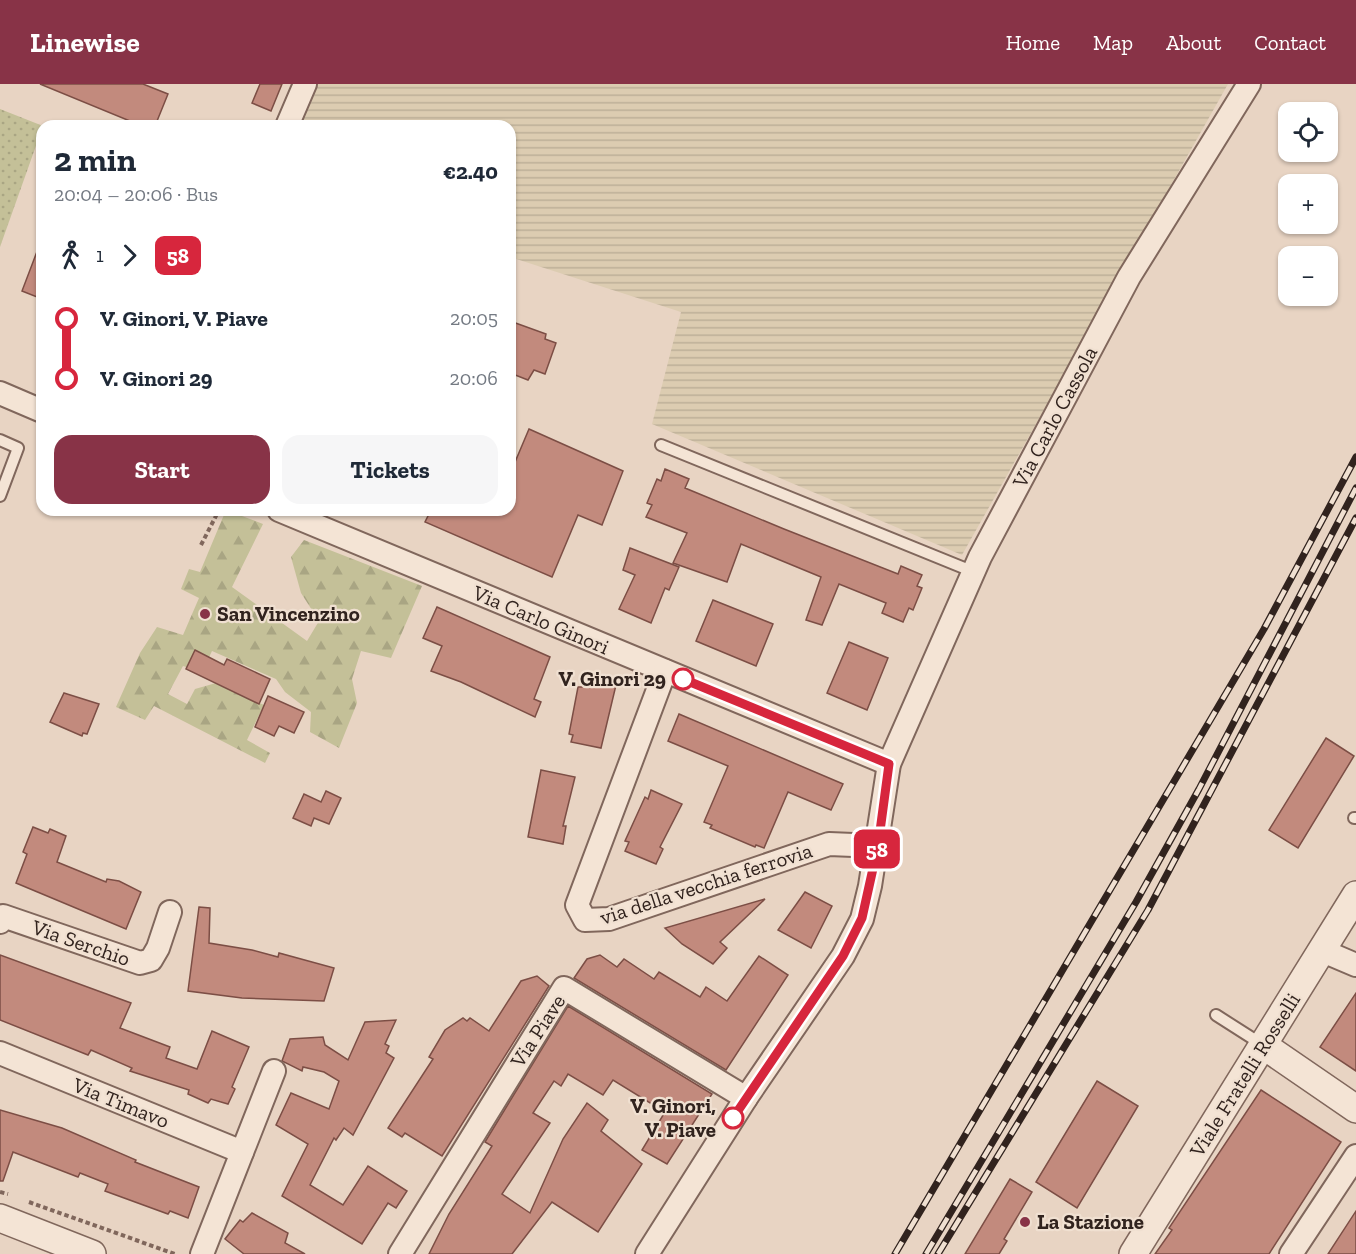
<!DOCTYPE html>
<html lang="en">
<head>
<meta charset="utf-8">
<style>
  :root { --surface:#fff; --page:#f6f6f7; --text:#1f2937; --muted:#747a83; --accent:#883347 }
  body { margin:0; font-family:"Zilla Slab",serif; background:var(--page); color:var(--text); height:100vh; display:flex; flex-direction:column; font-size:22px; white-space:nowrap }
  * { box-sizing:border-box; margin:0 }
  p { font-size:20px; color:var(--muted) }
  .icon { flex:none; width:33px; height:33px; fill:none; stroke:currentColor; stroke-width:2; stroke-linecap:round; stroke-linejoin:round }
  .map { position:relative; flex:1; overflow:hidden }
  .side { position:absolute; left:36px; top:36px; width:480px; height:396px; display:flex; flex-direction:column; background:var(--surface); border-radius:18px; box-shadow:0 2px 4px #0004 }
  .side>* { flex:none }
  .badge { padding:0 12px; border-radius:9px; font-size:21px; line-height:39px }
  .tools { position:absolute; left:1278px; top:18px; display:grid; gap:12px }
  .tools a { display:grid; place-items:center; width:60px; height:60px; border-radius:12px; background:var(--surface); box-shadow:0 2px 4px #0004; font-size:30px }
  .map>.badge { position:absolute; translate:-50% -50%; box-shadow:0 0 0 3px #fff }
  .legs { display:flex; align-items:center; gap:9px; height:66px; padding:0 18px; font-size:20px }
  .legs p { margin-inline-start:auto }
  .headline { display:flex; align-items:center; justify-content:space-between; height:102px; padding:0 18px }
  h1 { font-size:33px; font-weight:700; line-height:45px }
  .action { display:flex; gap:12px; margin-top:auto; padding:12px 18px }
  .action a { flex:1; height:69px; border-radius:18px; background:var(--accent); color:#fff; font-size:24px; font-weight:700; line-height:69px; text-align:center }
  .action a+a { background:var(--page); color:var(--text) }
  ul { padding:0 18px; list-style:none }
  li { display:flex; align-items:center; gap:21px; height:60px; font-size:22px }
  li i { display:grid; place-items:center; width:9px; height:100%; margin:0 8px; background:currentColor }
  li i::after { content:''; width:15px; height:15px; margin:-8px; border:4px solid; border-radius:50%; background:var(--surface) }
  li p { margin-inline-start:auto }
  li:first-child i { background:linear-gradient(#0000 50%,currentColor 0) }
  li:last-child i { background:linear-gradient(currentColor 50%,#0000 0) }
  header { display:flex; align-items:center; gap:36px; box-sizing:border-box; height:84px; padding:0 30px; background:var(--accent); color:#fff }
  header strong { font-size:28px }
  nav { display:flex; gap:33px; margin-inline-start:auto; font-size:21px }
  .map>svg:first-child { display:block }
</style>
</head>
<body>
<header>
<strong>Linewise</strong>
<nav><a>Home</a><a>Map</a><a>About</a><a>Contact</a></nav>
</header>
<div class="map">
<svg width="1356" height="1170" viewBox="0 0 1356 1170">
  <defs>
    <pattern id="farmland-rules" width="6" height="5" patternUnits="userSpaceOnUse" patternTransform="scale(1.5)"><rect width="6" height="5" fill="#dcccb1"/><path d="M0 2.5h6" fill="none" stroke="#bdaf98"/></pattern>
    <pattern id="grass-dots" width="8" height="8" patternUnits="userSpaceOnUse" patternTransform="scale(1.5)"><rect width="8" height="8" fill="#c4c098"/><path d="M2 2h.1M6 6h.1" fill="none" stroke="#a9a583" stroke-width="1.8" stroke-linecap="round"/></pattern>
    <pattern id="forest-firs" width="22" height="20" patternUnits="userSpaceOnUse" patternTransform="scale(1.5)"><rect width="22" height="20" fill="#c4c098"/><path d="M5 1l3.5 6h-7zM16 11l3.5 6h-7z" fill="#a9a583"/></pattern>
  </defs>
  <rect width="100%" height="100%" fill="#e8d4c3"/>
  <polygon fill="url(#farmland-rules)" points="293,0 1228,0 962,471 652,340 681,228 510,173 510,42 274,42"/>
  <polygon fill="url(#grass-dots)" points="0,25 43,42 0,163"/>
  <polygon fill="url(#forest-firs)" points="226,426 263,440 232,503 307,557 319,537 301,509 291,473 304,456 422,502 391,574 361,567 352,595 357,619 339,664 310,648 311,628 285,608 276,595 212,567 202,588 183,582 168,610 187,620 195,605 216,599 264,621 247,656 270,669 265,679 154,622 145,636 116,623 140,569 157,543 183,551 199,514 181,505 189,485 200,488"/>
  <g fill="#c28a7d" stroke="#7c4e45" stroke-width="1.5">
    <polygon points="40,0 143,0 168,10 155,42 142,42"/>
    <polygon points="260,0 282,0 271,27 252,19"/>
    <polygon points="41,157 42,158 42,215 22,207"/>
    <polygon points="510,237 546,250 545,255 556,259 545,290 534,286 528,296 510,289"/>
    <polygon points="529,345 623,387 602,441 578,431 552,493 425,438 431,426 510,426 510,390"/>
    <polygon points="665,385 689,395 685,404 784,445 898,490 901,482 922,491 917,502 922,504 913,526 909,524 903,538 882,529 886,519 839,500 822,541 806,536 821,493 741,460 727,498 673,479 687,449 646,433 652,421 647,419 657,395 661,397"/>
    <polygon points="630,464 679,483 669,506 665,504 651,539 619,525 635,491 623,486"/>
    <polygon points="713,516 773,540 756,582 696,557"/>
    <polygon points="437,523 550,573 534,615 541,618 535,633 461,598 431,587 442,562 423,554"/>
    <polygon points="849,558 888,574 867,626 827,609"/>
    <polygon points="195,566 224,581 227,575 270,595 259,620 186,585"/>
    <polygon points="584,594 616,601 601,664 571,658 573,651 569,650 578,603 582,603"/>
    <polygon points="64,609 99,620 87,650 83,649 82,652 50,638"/>
    <polygon points="268,612 304,628 294,649 279,642 274,652 255,643"/>
    <polygon points="679,630 843,700 831,726 788,708 764,764 756,761 755,763 710,744 712,741 704,738 728,682 668,657"/>
    <polygon points="1326,654 1354,672 1298,764 1269,746"/>
    <polygon points="541,686 575,693 563,742 566,742 563,760 528,753"/>
    <polygon points="651,706 682,720 660,763 663,765 656,780 625,767 629,758 625,757 645,713 648,715"/>
    <polygon points="326,707 341,714 329,740 314,734 311,742 293,734 304,710 321,718"/>
    <polygon points="33,743 48,749 50,745 66,752 57,778 106,798 107,795 119,797 141,808 126,845 16,799 27,770 23,768"/>
    <polygon points="805,808 832,822 811,864 778,846"/>
    <polygon points="765,815 720,858 727,864 713,880 682,860 665,844"/>
    <polygon points="199,823 210,824 209,859 252,866 278,873 279,869 334,884 324,917 242,914 188,907"/>
    <polygon points="0,871 131,919 120,944 170,963 166,974 197,985 212,947 249,963 232,1003 235,1005 228,1020 211,1015 208,1019 188,1010 189,1006 130,987 132,984 91,966 88,971 0,936"/>
    <polygon points="600,871 617,883 624,875 654,895 659,888 700,913 706,903 727,917 759,872 788,891 726,986 574,894 587,875"/>
    <polygon points="537,892 549,902 442,1072 405,1049 402,1053 388,1044 433,975 429,973 445,946 463,934 467,937 470,934 489,947 521,897"/>
    <polygon points="1356,909 1356,987 1320,963"/>
    <polygon points="568,922 712,1010 667,1080 642,1066 665,1028 613,996 603,1011 568,990 561,1002 554,997 533,1029 550,1039 502,1110 530,1129 563,1055 587,1019 608,1036 601,1047 642,1080 598,1148 552,1118 512,1170 429,1170 449,1130 492,1062 485,1058"/>
    <polygon points="396,936 385,960 389,962 386,969 394,974 353,1051 344,1044 336,1056 334,1054 310,1101 343,1121 368,1082 407,1107 396,1124 388,1119 362,1160 282,1112 308,1060 276,1041 291,1009 329,1025 339,997 324,988 303,983 302,987 282,977 290,955 323,953 325,961 348,976 365,938"/>
    <polygon points="1097,997 1138,1022 1077,1124 1036,1098"/>
    <polygon points="1261,1006 1341,1058 1269,1170 1155,1170 1172,1146 1169,1144"/>
    <polygon points="0,1026 62,1044 136,1076 135,1078 199,1103 188,1134 170,1127 168,1130 105,1107 108,1100 80,1089 78,1093 13,1068 3,1097 0,1097"/>
    <polygon points="1010,1095 1032,1108 1004,1155 1007,1157 999,1170 965,1170"/>
    <polygon points="1356,1127 1356,1170 1328,1170"/>
    <polygon points="252,1129 288,1149 285,1159 305,1170 244,1170 225,1155 240,1136 243,1138"/>
  </g>
  <g fill="none" stroke-linecap="round" stroke-linejoin="round">
    <defs>
      <g id="service">
        <polyline points="0,356 18,364 0,412"/>
        <polyline points="661,361 974,488"/>
        <polyline points="1354,734 1356,734"/>
        <polyline points="1216,931 1263,961"/>
      </g>
      <g id="minor">
        <polyline points="287,42 305,0"/>
        <polyline points="0,309 42,327"/>
        <polyline points="279,426 889,680"/>
        <polyline points="665,587 577,821 585,836 609,835 829,760 878,762"/>
        <polyline points="0,838 3,832 140,879 151,876 158,864 170,828"/>
        <polyline points="1323,867 1356,881"/>
        <polyline points="0,969 242,1068"/>
        <polyline points="202,1170 274,987"/>
        <polyline points="400,1170 564,904 746,1014"/>
        <polyline points="647,1170 746,1014 843,872 862,835 870,802 889,680 980,473 1129,193 1249,0"/>
        <polyline points="1291,1170 1356,1072"/>
      </g>
      <g id="tertiary">
        <polyline points="1263,961 1356,1025"/>
        <polyline points="0,1134 92,1170"/>
        <polyline points="1133,1170 1356,811"/>
      </g>
    </defs>
    <use href="#service" stroke="#80675c" stroke-width="14"/>
    <use href="#minor" stroke="#80675c" stroke-width="26"/>
    <use href="#tertiary" stroke="#80675c" stroke-width="30"/>
    <g stroke="#80675c" stroke-width="4" stroke-dasharray="4.5 3" stroke-linecap="butt">
      <polyline points="201,461 219,426"/>
      <polyline points="0,1108 8,1110"/>
      <polyline points="29,1118 175,1170"/>
    </g>
    <use href="#service" stroke="#f4e4d5" stroke-width="10"/>
    <use href="#minor" stroke="#f4e4d5" stroke-width="22"/>
    <use href="#tertiary" stroke="#f4e4d5" stroke-width="27"/>
    <defs>
      <g id="rail">
        <polyline points="895,1170 1264,545 1356,373"/>
        <polyline points="926,1170 1136,818 1199,705 1356,404"/>
        <polyline points="938,1170 1148,826 1356,434"/>
      </g>
    </defs>
    <use href="#rail" stroke="#31231e" stroke-width="7"/>
    <use href="#rail" stroke="#f0e0d1" stroke-width="4.5" stroke-dasharray="14" stroke-linecap="butt"/>
  </g>
  <g fill="none" stroke-linecap="round" stroke-linejoin="round">
    <defs>
      <polyline id="line-1" points="683,595 889,680 878,762 862,834 843,872 733,1034"/>
    </defs>
    <use href="#line-1" stroke="#fff" stroke-width="14"/>
    <use href="#line-1" stroke="#d7263d" stroke-width="9"/>
  </g>
  <g fill="#883347" stroke="#f0e0d1" stroke-width="2">
    <circle cx="205" cy="530" r="6"/>
    <circle cx="1025" cy="1138" r="6"/>
  </g>
  <g fill="#fff" stroke="#d7263d" stroke-width="3">
    <circle cx="683" cy="595" r="10"/>
    <circle cx="733" cy="1034" r="10"/>
  </g>
  <g text-anchor="middle" stroke-width="4.5" stroke-linejoin="round" paint-order="stroke">
    <g font-size="21" fill="#31231e" stroke="#f0e0d1">
      <text transform="translate(1055 333) rotate(-62)" y="7">Via Carlo Cassola</text>
      <text transform="translate(541 536) rotate(23)" y="7">Via Carlo Ginori</text>
      <text transform="translate(706 800) rotate(-18)" y="7">via della vecchia ferrovia</text>
      <text transform="translate(81 859) rotate(19)" y="7">Via Serchio</text>
      <text transform="translate(538 947) rotate(-57)" y="7">Via Piave</text>
      <text transform="translate(1245 991) rotate(-58)" y="7">Viale Fratelli Rosselli</text>
      <text transform="translate(121 1019) rotate(22)" y="7">Via Timavo</text>
    </g>
    <g font-size="21" font-weight="bold" fill="#31231e" stroke="#f0e0d1" text-anchor="start">
      <text x="217" y="537">San Vincenzino</text>
      <text x="1037" y="1145">La Stazione</text>
    </g>
    <g font-size="21" font-weight="bold" fill="#31231e" stroke="#f0e0d1" text-anchor="end">
      <text x="666" y="602">V. Ginori 29</text>
      <text x="716" y="1029">V. Ginori,<tspan x="716" dy="24">V. Piave</tspan></text>
    </g>
  </g>
</svg>
<div class="tools">
<a><svg class="icon" aria-label="locate" viewBox="0 0 24 24"><circle cx="12" cy="12" r="6"/><path d="M12 2v4M12 18v4M2 12h4M18 12h4"/></svg></a>
<a>+</a>
<a>−</a>
</div>
<b class="badge" style="left:877px;top:765px;background:#d7263d;color:#fff">58</b>
<section class="side">
<div class="headline"><div><h1>2 min</h1><p>20:04 – 20:06 · Bus</p></div><b>€2.40</b></div>
<div class="legs"><svg class="icon" aria-label="walk" viewBox="0 0 24 24"><circle cx="13" cy="4" r="2"/><path d="M13 8l-2 6 4 7M11 14l-3 7M7 12l3-4h3l4 4"/></svg>1<svg class="icon" aria-label="forward" viewBox="0 0 24 24"><path d="M9 5l7 7-7 7"/></svg><b class="badge" style="background:#d7263d;color:#fff">58</b></div>
<ul>
<li><i style="color:#d7263d"></i><b>V. Ginori, V. Piave</b><p>20:05</p></li>
<li><i style="color:#d7263d"></i><b>V. Ginori 29</b><p>20:06</p></li>
</ul>
<div class="action"><a>Start</a><a>Tickets</a></div>
</section>
</div>
</body>
</html>
